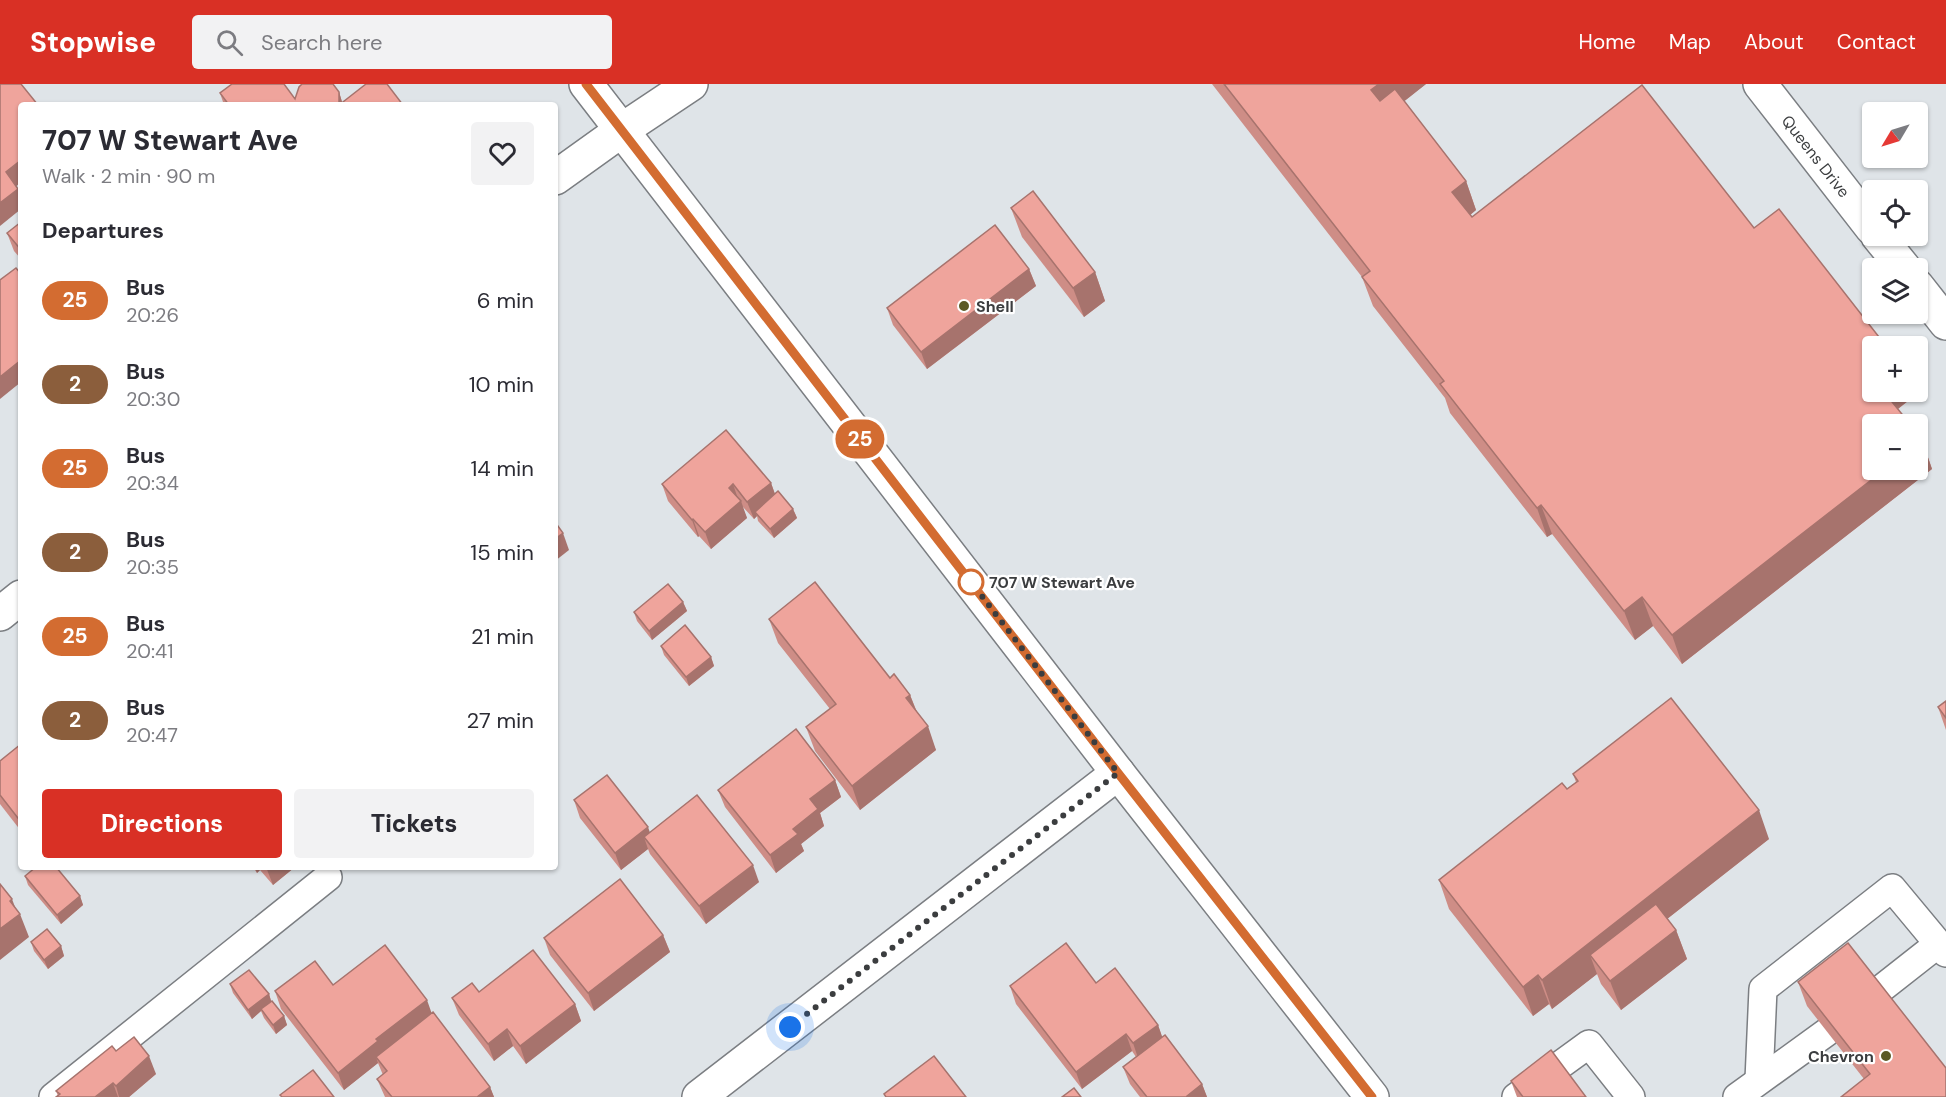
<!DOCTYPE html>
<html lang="en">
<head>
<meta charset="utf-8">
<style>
  :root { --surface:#fff; --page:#f2f2f3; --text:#2b2b33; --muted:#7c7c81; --accent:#d93025 }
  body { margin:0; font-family:"DM Sans",sans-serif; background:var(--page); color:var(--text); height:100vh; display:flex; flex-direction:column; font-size:22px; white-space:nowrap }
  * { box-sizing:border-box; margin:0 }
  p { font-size:20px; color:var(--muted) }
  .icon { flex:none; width:33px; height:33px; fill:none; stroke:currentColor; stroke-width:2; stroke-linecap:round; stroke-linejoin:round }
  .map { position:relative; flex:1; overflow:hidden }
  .panel { position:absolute; left:18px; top:18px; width:540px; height:768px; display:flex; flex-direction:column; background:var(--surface); border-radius:6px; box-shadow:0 2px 4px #0004 }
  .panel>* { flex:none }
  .badge { padding:0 12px; border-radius:20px; font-size:21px; line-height:39px }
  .needle { width:39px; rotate:232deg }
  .controls { position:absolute; left:1862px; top:18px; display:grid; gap:12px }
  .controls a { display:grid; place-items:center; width:66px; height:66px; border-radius:6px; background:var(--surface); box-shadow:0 2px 4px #0004; font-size:30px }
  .you { position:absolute; width:30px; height:30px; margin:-15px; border:4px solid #fff; border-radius:50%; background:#1a73e8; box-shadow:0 0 0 9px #1a73e833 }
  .map>.badge { position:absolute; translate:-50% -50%; box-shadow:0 0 0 3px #fff }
  h2 { padding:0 24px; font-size:22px; line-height:54px }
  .round { display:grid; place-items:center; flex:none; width:63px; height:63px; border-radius:6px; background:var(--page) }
  .summary { display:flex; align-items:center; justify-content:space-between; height:102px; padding:0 24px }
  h1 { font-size:28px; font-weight:800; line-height:45px }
  .cta { display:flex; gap:12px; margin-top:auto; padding:12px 24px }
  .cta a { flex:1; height:69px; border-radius:6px; background:var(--accent); color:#fff; font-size:24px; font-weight:800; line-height:69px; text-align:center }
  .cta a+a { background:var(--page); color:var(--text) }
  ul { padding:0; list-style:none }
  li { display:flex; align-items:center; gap:18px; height:84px; padding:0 24px }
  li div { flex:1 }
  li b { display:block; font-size:22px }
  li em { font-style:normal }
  li .badge { min-width:66px; font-weight:700; text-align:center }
  header { display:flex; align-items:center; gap:36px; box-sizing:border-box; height:84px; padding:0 30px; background:var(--accent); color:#fff }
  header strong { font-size:28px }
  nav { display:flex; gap:33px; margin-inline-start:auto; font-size:21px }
  .search { width:420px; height:54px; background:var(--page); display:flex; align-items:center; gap:15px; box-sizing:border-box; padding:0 21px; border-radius:6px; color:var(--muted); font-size:22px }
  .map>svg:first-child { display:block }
</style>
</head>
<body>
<header>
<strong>Stopwise</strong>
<div class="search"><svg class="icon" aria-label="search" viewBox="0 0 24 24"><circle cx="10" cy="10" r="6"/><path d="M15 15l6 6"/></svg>Search here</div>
<nav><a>Home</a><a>Map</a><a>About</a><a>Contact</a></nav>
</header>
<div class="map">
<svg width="1946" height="1013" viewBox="0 0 1946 1013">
  <rect width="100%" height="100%" fill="#dfe4e8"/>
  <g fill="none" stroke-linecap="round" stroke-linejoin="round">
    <defs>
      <g id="service">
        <polyline points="1877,908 1938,860"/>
        <polyline points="1759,996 1763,905 1892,804 1946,869"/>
        <polyline points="53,1013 328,793"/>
        <polyline points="1516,1013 1589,960 1631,1013"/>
        <polyline points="1737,1013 1827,948"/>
      </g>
      <g id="minor">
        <polyline points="1760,0 1872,144"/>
        <polyline points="555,94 622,46"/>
        <polyline points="1878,152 1904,184"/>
        <polyline points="1917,202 1946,239"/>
        <polyline points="0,530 21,513"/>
        <polyline points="699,1013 1118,689"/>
      </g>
      <polyline id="tertiary" points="622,46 691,0"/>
      <polyline id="secondary" points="586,0 1118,689 1372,1013"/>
    </defs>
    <use href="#service" stroke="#7b7e82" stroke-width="30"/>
    <use href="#minor" stroke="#7b7e82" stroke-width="36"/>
    <use href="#tertiary" stroke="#7b7e82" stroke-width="36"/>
    <use href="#secondary" stroke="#7b7e82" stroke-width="36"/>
    <use href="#service" stroke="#fff" stroke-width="27"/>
    <use href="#minor" stroke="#fff" stroke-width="33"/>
    <use href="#tertiary" stroke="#fff" stroke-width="33"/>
    <use href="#secondary" stroke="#fff" stroke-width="33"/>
  </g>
  <g fill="#ce8d86">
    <polygon points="1212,0 1426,0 1404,17 1466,97 1476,126 1470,131 1472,133 1872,308 1912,308 1913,313 1898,325 1922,356 1932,385 1682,580 1653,542 1635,556 1552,450 1547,453 1450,329 1445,314 1373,222 1362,193"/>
    <polygon points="339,8 342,18 403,21 224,21 220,9 295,15"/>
    <polygon points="1011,124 1095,188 1105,217 1084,233 1022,153"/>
    <polygon points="21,138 21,175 14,167 7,149"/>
    <polygon points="1029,185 1036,202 927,285 893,241 887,224"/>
    <polygon points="771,399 775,410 793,425 797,434 774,454 758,437 757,432 754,435 742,422 747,434 711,465 699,452 698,453 668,417 662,400"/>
    <polygon points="683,518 687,527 652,556 637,537 634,528"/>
    <polygon points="769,535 890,594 910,611 917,628 936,666 860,726 815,667 806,643 830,625 778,559"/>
    <polygon points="661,562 711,573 714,582 689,602 664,571"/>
    <polygon points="1946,617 1946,646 1938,623"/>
    <polygon points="21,660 21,747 0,720 0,677"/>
    <polygon points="1573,690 1769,755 1667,835 1676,846 1687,875 1621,926 1601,900 1597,890 1552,925 1549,920 1533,932 1449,825 1439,796 1567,705 1576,698"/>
    <polygon points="835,696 841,713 820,729 824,742 801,760 804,767 776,789 725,723 718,706"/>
    <polygon points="574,716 650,749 759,798 706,840 650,770 648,765 621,786 580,734"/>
    <polygon points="253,783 295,783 273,801 260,786 257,789"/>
    <polygon points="25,792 80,812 83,821 61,840 28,801"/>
    <polygon points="663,851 670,868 594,927 550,871 544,854"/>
    <polygon points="31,858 61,862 64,872 48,885 34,867"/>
    <polygon points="1798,898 1946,984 1864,995 1807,922"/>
    <polygon points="1096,899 1158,941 1162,953 1202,1000 1207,1013 1140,1013 1130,1000 1123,983 1136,973 1132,967 1082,1005 1016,920 1010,902"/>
    <polygon points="230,900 269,910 271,917 284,932 287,941 276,950 264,934 261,927 252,935 233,909"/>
    <polygon points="333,901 432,929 490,1003 494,1013 385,1013 377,995 383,991 378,979 344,1006 281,925 275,907"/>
    <polygon points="479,908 575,920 581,937 526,980 513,962 494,977 459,931 452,914"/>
    <polygon points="116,967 156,990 129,1013 56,1013 58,1012 56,1007"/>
    <polygon points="1511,997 1586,1013 1517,1013"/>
  </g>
  <g fill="#a7736d">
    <polygon points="1379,0 1426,0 1382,35 1371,6"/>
    <polygon points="339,8 343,21 339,21"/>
    <polygon points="21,76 21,98 12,106 6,88"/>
    <polygon points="1466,97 1476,126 1463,137 1452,108"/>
    <polygon points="18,105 21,112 21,125 0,142 0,119"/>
    <polygon points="1029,185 1036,202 927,285 921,268"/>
    <polygon points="1095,188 1105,217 1084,233 1073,204"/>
    <polygon points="21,276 21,298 0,315 0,293"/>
    <polygon points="1882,308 1912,308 1913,313 1890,331"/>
    <polygon points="1922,356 1932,385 1682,580 1672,551 1884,386 1917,386 1917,360"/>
    <polygon points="771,399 777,416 755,428 757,432 754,435 747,418"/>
    <polygon points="733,400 739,418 729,404"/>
    <polygon points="741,417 747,434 711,465 705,448"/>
    <polygon points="1541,421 1552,450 1547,453 1537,424"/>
    <polygon points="793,425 797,434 774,454 770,445"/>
    <polygon points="693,435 699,452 698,453 692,436"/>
    <polygon points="563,449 569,466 555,477 555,455"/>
    <polygon points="1642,513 1653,542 1635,556 1624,527"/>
    <polygon points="683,518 687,527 652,556 649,547"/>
    <polygon points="711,573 714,582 689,602 686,593"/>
    <polygon points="910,611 919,634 906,614"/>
    <polygon points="928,642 936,666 860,726 852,702"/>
    <polygon points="835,696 841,713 820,729 824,742 801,760 804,767 776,789 770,771 793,745 810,715"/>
    <polygon points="1759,726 1769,755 1602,886 1590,871 1597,890 1552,925 1542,896"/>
    <polygon points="648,743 654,760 644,753 648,765 621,786 615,769"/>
    <polygon points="753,781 759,798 706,840 699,822"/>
    <polygon points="255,783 259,783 260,786 257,789"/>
    <polygon points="266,783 295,783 273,801"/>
    <polygon points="80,812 83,821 61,840 57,831"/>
    <polygon points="12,815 18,831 20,830 29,853 0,876 0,845 10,817"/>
    <polygon points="1676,846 1687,875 1621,926 1610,897"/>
    <polygon points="663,851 670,868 594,927 588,909"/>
    <polygon points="61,862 64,872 48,885 44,876"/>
    <polygon points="1538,891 1549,920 1533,932 1523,903"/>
    <polygon points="269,910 272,920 261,925 261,927 252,935 248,926"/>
    <polygon points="427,916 433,933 376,973 378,979 344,1006 338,989 376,955"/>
    <polygon points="575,920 581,937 526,980 520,962"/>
    <polygon points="284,932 287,941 276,950 273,941"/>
    <polygon points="1158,941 1164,958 1139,977 1133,959"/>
    <polygon points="507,945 513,962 494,977 488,960"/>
    <polygon points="1126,950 1132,967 1082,1005 1076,988"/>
    <polygon points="149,972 156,990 129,1013 119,1013 116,1002"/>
    <polygon points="113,999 118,1013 95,1013"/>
    <polygon points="1202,1000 1207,1013 1187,1013 1187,1012"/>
    <polygon points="490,1003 494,1013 477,1013"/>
  </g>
  <g fill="#efa49c" stroke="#a7736d" stroke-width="1.5">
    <polygon points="0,0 21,0 38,21 21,21 21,76 6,88 18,105 0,119"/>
    <polygon points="232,0 284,0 295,15 299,3 302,0 333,0 339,8 339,21 366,0 387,0 403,21 229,21 220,9"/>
    <polygon points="1224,0 1379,0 1371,6 1380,17 1395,5 1466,97 1452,108 1472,133 1642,1 1754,144 1779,125 1886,262 1872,262 1872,308 1884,308 1910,340 1872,340 1872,386 1884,386 1672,551 1642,513 1624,527 1541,421 1537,424 1440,300 1444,297 1362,193 1370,187"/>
    <polygon points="1033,107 1095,188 1073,204 1011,124"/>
    <polygon points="21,138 21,166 7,149"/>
    <polygon points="995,141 1029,185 921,268 887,224"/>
    <polygon points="16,184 21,190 21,276 0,293 0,196"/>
    <polygon points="726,346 771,399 747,418 733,400 729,404 741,417 705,448 693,435 692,436 662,400"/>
    <polygon points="1917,349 1922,356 1917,360"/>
    <polygon points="778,407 793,425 770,445 755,428"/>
    <polygon points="555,438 563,449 555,455"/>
    <polygon points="815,498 890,594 894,590 910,611 906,614 928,642 852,702 806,643 836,620 769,535"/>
    <polygon points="668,500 683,518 649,547 634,528"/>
    <polygon points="685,541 711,573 686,593 661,562"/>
    <polygon points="1671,614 1759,726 1542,896 1538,891 1523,903 1439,796 1562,699 1567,705 1578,697 1573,690"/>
    <polygon points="1946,617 1946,634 1938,623"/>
    <polygon points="796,645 835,696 810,715 818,725 793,745 798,750 770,771 718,706"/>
    <polygon points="21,660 21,738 0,711 0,677"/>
    <polygon points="607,691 648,743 615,769 574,716"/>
    <polygon points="697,711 753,781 699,822 644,753"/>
    <polygon points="36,783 56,783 80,812 57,831 25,792"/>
    <polygon points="620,795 663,851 588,909 544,854"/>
    <polygon points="0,800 12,815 10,817 20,830 0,845"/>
    <polygon points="1656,820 1676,846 1610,897 1590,871"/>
    <polygon points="47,845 61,862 44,876 31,858"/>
    <polygon points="1066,859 1096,899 1115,884 1158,941 1133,959 1126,950 1076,988 1010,902"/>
    <polygon points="1848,859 1946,984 1946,1013 1841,1013 1870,990 1798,898"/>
    <polygon points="385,861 427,916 376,955 378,957 338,989 275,907 315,877 333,901"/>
    <polygon points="533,866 575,920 520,962 507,945 488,960 452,914 472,899 479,908"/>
    <polygon points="249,886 269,910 248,926 230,900"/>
    <polygon points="272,917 284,932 273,941 261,925"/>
    <polygon points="433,928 490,1003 477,1013 392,1013 377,995 387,987 376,973"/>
    <polygon points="1165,951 1202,1000 1187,1012 1188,1013 1147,1013 1123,983"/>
    <polygon points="134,953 149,972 116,1002 113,999 95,1013 56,1013 60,1010 56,1007 112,962 116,967"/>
    <polygon points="1551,966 1586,1013 1523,1013 1511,997"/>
    <polygon points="934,972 966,1013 886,1013 884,1010"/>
    <polygon points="313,986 334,1013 282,1013 280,1011"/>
    <polygon points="1074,1004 1081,1013 1062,1013"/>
  </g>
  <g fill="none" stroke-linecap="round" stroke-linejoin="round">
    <defs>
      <polyline id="line" points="586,0 1118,689 1372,1013"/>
    </defs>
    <use href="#line" stroke="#fff" stroke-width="14"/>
    <use href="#line" stroke="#d36c31" stroke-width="9"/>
    <polyline stroke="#3b3d3f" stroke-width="6" stroke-dasharray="0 10.8" points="790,943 1118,689 971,498"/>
  </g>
  <g fill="#5b5925" stroke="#fff" stroke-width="2">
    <circle cx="964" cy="222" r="6"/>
    <circle cx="1886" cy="972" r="6"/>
  </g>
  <circle fill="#fff" stroke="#d36c31" stroke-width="3" cx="971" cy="498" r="12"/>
  <g text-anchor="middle" stroke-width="4.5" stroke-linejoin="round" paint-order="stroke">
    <g font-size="16" fill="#3b3d3f" stroke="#fff">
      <text transform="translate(1816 72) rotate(52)" y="6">Queens Drive</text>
    </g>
    <g font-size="16" font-weight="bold" fill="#3b3d3f" stroke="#fff" text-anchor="start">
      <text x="976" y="228">Shell</text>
      <text x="1874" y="978" text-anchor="end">Chevron</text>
    </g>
    <g font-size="16" font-weight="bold" fill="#3b3d3f" stroke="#fff" text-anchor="start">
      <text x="989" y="504">707 W Stewart Ave</text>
    </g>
  </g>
</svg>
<div class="controls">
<a><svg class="needle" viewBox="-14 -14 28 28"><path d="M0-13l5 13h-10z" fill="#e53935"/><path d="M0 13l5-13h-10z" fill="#7c7c81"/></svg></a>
<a><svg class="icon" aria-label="locate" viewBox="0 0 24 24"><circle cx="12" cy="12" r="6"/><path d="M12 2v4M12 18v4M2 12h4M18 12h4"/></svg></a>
<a><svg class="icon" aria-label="layers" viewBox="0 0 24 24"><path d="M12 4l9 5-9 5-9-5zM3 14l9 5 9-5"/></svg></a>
<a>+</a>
<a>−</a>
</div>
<div class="you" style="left:790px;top:943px"></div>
<b class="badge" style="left:860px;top:355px;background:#d36c31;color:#fff">25</b>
<section class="panel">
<div class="summary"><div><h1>707 W Stewart Ave</h1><p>Walk · 2 min · 90 m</p></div><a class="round"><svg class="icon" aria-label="heart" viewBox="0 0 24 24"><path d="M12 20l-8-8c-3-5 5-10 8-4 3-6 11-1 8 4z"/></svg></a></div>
<h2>Departures</h2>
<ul>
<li><span class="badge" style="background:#d36c31;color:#fff">25</span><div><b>Bus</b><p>20:26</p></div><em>6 min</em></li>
<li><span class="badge" style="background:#8b5e3c;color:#fff">2</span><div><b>Bus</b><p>20:30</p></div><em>10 min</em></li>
<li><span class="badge" style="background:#d36c31;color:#fff">25</span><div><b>Bus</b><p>20:34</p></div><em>14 min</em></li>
<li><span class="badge" style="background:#8b5e3c;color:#fff">2</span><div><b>Bus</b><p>20:35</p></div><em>15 min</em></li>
<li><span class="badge" style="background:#d36c31;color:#fff">25</span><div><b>Bus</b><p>20:41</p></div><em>21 min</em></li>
<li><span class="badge" style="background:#8b5e3c;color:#fff">2</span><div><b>Bus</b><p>20:47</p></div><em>27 min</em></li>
</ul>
<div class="cta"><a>Directions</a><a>Tickets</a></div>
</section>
</div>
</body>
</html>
